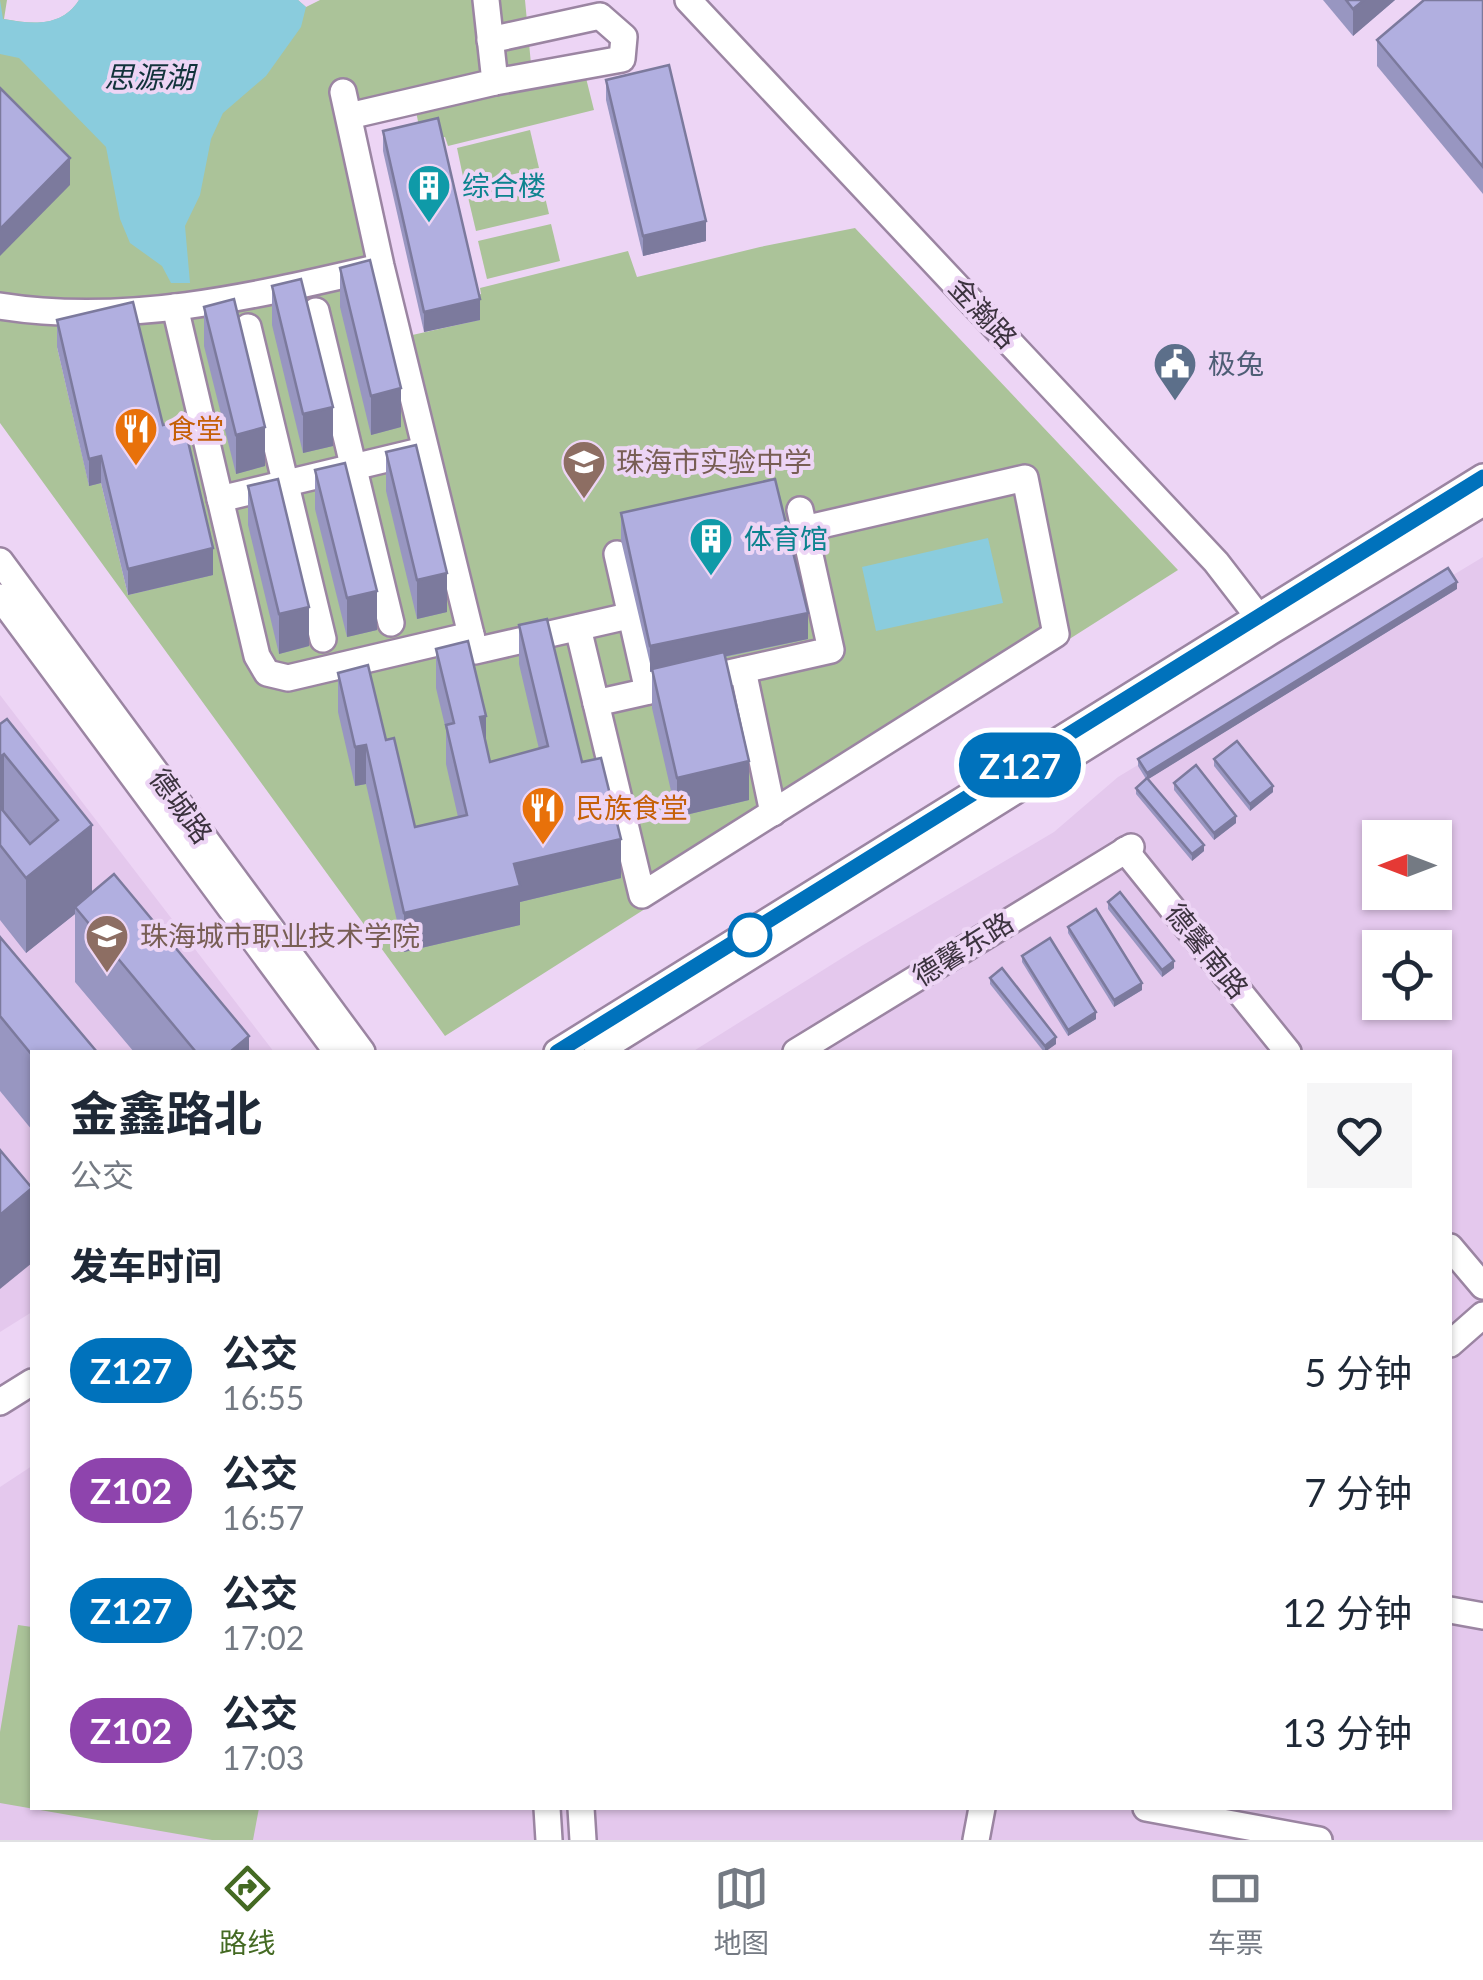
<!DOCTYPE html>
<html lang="zh">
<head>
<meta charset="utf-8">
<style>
  :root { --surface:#fff; --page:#f6f6f7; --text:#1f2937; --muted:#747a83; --line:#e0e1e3; --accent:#446a23 }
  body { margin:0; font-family:Lato,"Noto Sans SC",sans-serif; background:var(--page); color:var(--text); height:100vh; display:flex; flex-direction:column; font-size:38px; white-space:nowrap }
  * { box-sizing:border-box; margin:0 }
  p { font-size:32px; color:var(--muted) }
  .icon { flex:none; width:55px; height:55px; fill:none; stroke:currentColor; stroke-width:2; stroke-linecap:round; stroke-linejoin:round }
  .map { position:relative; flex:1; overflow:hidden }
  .sheet { position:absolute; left:30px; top:1050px; width:1422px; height:760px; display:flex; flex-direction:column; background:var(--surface); border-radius:0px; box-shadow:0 2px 8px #0004 }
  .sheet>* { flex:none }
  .badge { padding:0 20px; border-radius:32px; font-size:35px; line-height:65px }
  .needle { width:65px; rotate:270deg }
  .fabs { position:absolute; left:1362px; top:820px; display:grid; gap:20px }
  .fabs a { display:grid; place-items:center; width:90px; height:90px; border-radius:0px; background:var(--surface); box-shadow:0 2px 8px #0004; font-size:50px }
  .map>.badge { position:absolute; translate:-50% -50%; box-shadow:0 0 0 5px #fff }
  h2 { padding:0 40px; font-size:38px; line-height:90px }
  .round { display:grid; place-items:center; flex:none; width:105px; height:105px; border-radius:0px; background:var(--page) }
  .headline { display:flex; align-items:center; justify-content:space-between; height:170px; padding:0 40px }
  h1 { font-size:48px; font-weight:700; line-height:75px }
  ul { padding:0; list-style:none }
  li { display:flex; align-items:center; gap:30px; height:120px; padding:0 40px }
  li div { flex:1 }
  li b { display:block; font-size:38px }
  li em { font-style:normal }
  li .badge { min-width:110px; font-weight:700; text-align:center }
  .menu { display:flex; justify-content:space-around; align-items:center; height:140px; border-top:2px solid var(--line); background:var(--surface); font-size:28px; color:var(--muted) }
  .menu a { display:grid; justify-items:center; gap:5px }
  .menu .current { color:var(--accent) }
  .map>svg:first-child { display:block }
</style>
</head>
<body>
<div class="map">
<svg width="1483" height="1840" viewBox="0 0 1483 1840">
  <rect width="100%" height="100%" fill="#edd5f5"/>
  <g fill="#e4c8ed" fill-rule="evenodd">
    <path d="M1483,557V1840H0V1487L32,1466V1808H1450V1052H692L863,945L1054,832L1118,777ZM1380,838H1435V892H1380ZM1380,948H1435V1002H1380Z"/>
    <polygon points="0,695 274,1052 32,1052 32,1312 0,1332"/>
  </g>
  <g fill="#abc399" fill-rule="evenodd">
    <path d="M0,0H7L4,19C32,24 61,28 79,0H298L306,7L320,0H525L532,75L583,66L594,110L448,146L445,137L422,142L414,101L349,116L399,338L479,320L475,296L481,294L480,288L628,251L637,277L760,247L855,228L1178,570L445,1036L0,423ZM57,347L210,575L128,595L101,483L89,485Z"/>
    <polygon points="530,130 539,168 465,186 457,148"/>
    <polygon points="540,176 549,214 476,231 467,193"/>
    <polygon points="551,224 560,261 487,279 478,241"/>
    <polygon points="18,1625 32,1627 32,1808 259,1808 253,1840 212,1840 0,1803 0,1732"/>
  </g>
  <g fill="#8accdd">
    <path d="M0,0L3,19C31,24 61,28 79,0H298L306,7L301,27L266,76L223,113L211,139L200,195L185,226L190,283H171L162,266L130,243L120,219L106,147L19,58L0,54Z"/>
    <polygon points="988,538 1003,603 876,631 862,567"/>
  </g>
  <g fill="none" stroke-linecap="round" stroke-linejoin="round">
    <defs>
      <g id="minor">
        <polyline points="688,0 1216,562 1267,628"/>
        <polyline points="490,40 600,16 624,37 622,59 495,82"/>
        <polyline points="343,92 381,266 475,651 637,614"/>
        <polyline points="349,116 495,82 486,0"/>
        <path d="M0,306C125,326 250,297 371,269"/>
        <polyline points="175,307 257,656 267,673 288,678 471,635"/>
        <polyline points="316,311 391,623"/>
        <polyline points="248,327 323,639"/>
        <polyline points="220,499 416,452"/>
        <polyline points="617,554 648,691"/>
        <polyline points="0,561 362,1052"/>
        <polyline points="0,597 337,1052"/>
        <polyline points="578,628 642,895 1056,634 1025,478 804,529"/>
        <polyline points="743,670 773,813"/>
        <polyline points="596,703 831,650 800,510"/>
        <polyline points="1125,850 1288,1052"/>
        <polyline points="557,1052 1483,477"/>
        <polyline points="597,1052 1270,632 1483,503"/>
        <polyline points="796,1052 1131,847"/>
        <polyline points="1450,1247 1483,1286"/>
        <polyline points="1450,1344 1483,1315"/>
        <polyline points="0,1402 32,1382"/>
        <polyline points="1450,1610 1483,1616"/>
        <polyline points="547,1808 549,1840"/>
        <polyline points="581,1808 583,1840"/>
        <polyline points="1146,1808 1319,1840"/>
        <polyline points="976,1840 982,1808"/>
      </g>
    </defs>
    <use href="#minor" stroke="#9b85a2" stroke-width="30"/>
    <use href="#minor" stroke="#fff" stroke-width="25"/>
  </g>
  <g fill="#9896c1">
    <polygon points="1323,0 1395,0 1353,36"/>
    <polygon points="1483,0 1483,194 1377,66 1377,40"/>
    <polygon points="606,80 706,241 643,256 606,100"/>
    <polygon points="383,131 480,320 424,332 383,151"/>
    <polygon points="340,268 401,427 371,435 340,307"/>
    <polygon points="272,286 333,446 303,453 272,325"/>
    <polygon points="204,307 265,466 236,474 204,346"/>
    <polygon points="57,320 163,425 213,575 128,595 101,483 89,486 57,347"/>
    <polygon points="386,452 447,612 417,619 386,491"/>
    <polygon points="315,470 377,630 347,637 315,509"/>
    <polygon points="248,486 309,646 279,654 248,525"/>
    <polygon points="621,513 808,639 725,657 749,800 677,817 652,708 652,672 621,540"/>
    <polygon points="1457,589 1148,779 1204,851 1192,861 1136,794 1136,788 1146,779 1138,766 1138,759"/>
    <polygon points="519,625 582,762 621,878 520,902 520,925 404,952 366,784 355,786 338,712 338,673 386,740 415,827 458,817 446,764 446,730 436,688 436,649 490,762 539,749 519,664"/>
    <polygon points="0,724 92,825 92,892 249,1052 134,1052 75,982 75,914 26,953 0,920"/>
    <polygon points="1214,759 1273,792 1250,811 1214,766"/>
    <polygon points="1174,783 1236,823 1214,840 1174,790"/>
    <polygon points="1108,902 1174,968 1162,977 1108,909"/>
    <polygon points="1068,927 1142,990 1114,1007 1068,933"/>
    <polygon points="0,937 32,1052 32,1130 0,1091"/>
    <polygon points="1022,956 1096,1019 1068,1036 1022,962"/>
    <polygon points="990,978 1056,1044 1044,1052 990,984"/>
  </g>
  <g fill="#7c7a9d">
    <polygon points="1364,0 1395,0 1353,36 1353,9"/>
    <polygon points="70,158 70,185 0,256 0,229"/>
    <polygon points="706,221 706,241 643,256 643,236"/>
    <polygon points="480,299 480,320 424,332 424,312"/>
    <polygon points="401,388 401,427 371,435 371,396"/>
    <polygon points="333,407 333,446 303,453 303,414"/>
    <polygon points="265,427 265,466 236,474 236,435"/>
    <polygon points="101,456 101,483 89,486 89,459"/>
    <polygon points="213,548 213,575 128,595 128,569"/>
    <polygon points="447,573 447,612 417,619 417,580"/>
    <polygon points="1457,582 1457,589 1147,780 1147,773"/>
    <polygon points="377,591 377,630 347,637 347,598"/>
    <polygon points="309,607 309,646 279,654 279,614"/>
    <polygon points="808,613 808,639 650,672 650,646"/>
    <polygon points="486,716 486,755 480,717"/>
    <polygon points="366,745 366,784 355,786 355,747"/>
    <polygon points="4,754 4,828 0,832 0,757"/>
    <polygon points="749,761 749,800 677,817 677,778"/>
    <polygon points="1273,786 1273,792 1250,811 1250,804"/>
    <polygon points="1236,816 1236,823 1214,840 1214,833"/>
    <polygon points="92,825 92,900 75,907 75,914 26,953 26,878"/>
    <polygon points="621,839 621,878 520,902 520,925 404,952 404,913 514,864"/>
    <polygon points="1204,845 1204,851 1192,861 1192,854"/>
    <polygon points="1174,961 1174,968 1162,977 1162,970"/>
    <polygon points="1142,983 1142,990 1114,1007 1114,1000"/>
    <polygon points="1096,1012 1096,1019 1068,1036 1068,1030"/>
    <polygon points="249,1036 249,1052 230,1052"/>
    <polygon points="1056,1037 1056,1044 1045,1052 1045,1046"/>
    <polygon points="32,1188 32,1263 0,1289 0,1215"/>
  </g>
  <g fill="#b1afe0" stroke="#7c7a9d" stroke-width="2.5">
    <polygon points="1346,0 1364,0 1353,9"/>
    <polygon points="1424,0 1483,0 1483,167 1377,40"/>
    <polygon points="669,65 706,221 643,236 606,80"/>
    <polygon points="0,88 70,158 0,229"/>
    <polygon points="438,118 480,299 424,312 383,131"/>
    <polygon points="370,260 401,388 371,396 340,268"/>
    <polygon points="301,279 333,407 303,414 272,286"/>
    <polygon points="234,299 265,427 236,435 204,307"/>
    <polygon points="133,302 163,425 183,420 213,548 128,569 101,456 89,459 57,320"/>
    <polygon points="416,445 447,573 417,580 386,452"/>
    <polygon points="345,463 377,591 347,598 315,470"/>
    <polygon points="278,479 309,607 279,614 248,486"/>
    <polygon points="775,479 808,613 650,646 621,513"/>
    <polygon points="1448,568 1457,582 1147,773 1138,759"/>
    <polygon points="547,619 582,762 601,758 621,839 514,864 520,886 404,913 366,745 355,747 338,673 368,665 386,740 394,738 415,827 467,815 446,725 454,723 436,649 468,641 486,716 480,717 490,762 548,746 519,625"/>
    <polygon points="724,652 749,761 677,778 652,669"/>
    <polygon points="7,719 92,825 26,878 0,845 0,807 30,844 58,820 4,754 0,757 0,724"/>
    <polygon points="1237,741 1273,786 1250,804 1214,759"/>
    <polygon points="1196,765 1236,816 1214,833 1174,783"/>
    <polygon points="1147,778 1204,845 1192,854 1136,788"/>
    <polygon points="114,874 249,1036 230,1052 196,1052 75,907"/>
    <polygon points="1120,892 1174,961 1162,970 1108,902"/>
    <polygon points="1096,909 1142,983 1114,1000 1068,927"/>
    <polygon points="0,937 97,1052 32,1052 32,1055 0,1016"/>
    <polygon points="1050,938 1096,1012 1068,1030 1022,956"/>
    <polygon points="1002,968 1056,1037 1045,1046 990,978"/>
    <polygon points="0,1150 32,1188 0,1215"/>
  </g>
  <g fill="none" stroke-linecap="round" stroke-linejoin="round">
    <defs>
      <polyline id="line" points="557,1052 1483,477"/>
    </defs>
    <use href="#line" stroke="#fff" stroke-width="22"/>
    <use href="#line" stroke="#0072bc" stroke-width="15"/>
  </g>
  <defs>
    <symbol id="building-pin" viewBox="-11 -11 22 30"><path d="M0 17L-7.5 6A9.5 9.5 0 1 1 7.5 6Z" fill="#0f9aa8" stroke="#edd5f5"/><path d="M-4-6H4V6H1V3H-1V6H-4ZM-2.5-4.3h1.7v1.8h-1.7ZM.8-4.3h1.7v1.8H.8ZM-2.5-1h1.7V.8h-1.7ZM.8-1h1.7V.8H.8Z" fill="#fff"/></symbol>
    <symbol id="civic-pin" viewBox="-11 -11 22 30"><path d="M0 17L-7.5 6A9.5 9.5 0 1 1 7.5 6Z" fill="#5c6f8a" stroke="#edd5f5"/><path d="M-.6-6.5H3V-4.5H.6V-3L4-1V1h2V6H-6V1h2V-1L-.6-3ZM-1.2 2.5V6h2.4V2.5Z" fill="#fff"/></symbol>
    <symbol id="restaurant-pin" viewBox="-11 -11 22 30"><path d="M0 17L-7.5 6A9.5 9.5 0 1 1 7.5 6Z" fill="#e8710a" stroke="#edd5f5"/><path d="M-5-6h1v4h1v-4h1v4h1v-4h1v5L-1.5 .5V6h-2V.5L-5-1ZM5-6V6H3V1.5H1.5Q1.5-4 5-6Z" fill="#fff"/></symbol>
    <symbol id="school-pin" viewBox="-11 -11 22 30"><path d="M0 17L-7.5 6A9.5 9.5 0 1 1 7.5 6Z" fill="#8d6e63" stroke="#edd5f5"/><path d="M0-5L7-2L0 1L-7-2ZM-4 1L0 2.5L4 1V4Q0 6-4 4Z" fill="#fff"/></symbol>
    <symbol id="university-pin" viewBox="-11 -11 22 30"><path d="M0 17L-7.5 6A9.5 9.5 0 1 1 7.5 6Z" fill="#8d6e63" stroke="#edd5f5"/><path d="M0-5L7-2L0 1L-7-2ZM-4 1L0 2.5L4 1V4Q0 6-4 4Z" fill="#fff"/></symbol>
  </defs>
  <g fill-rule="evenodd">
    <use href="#building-pin" x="404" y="161" width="50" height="68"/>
    <use href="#civic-pin" x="1150" y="339" width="50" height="68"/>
    <use href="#restaurant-pin" x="111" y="404" width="50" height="68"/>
    <use href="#school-pin" x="559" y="437" width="50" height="68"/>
    <use href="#building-pin" x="686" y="514" width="50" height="68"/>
    <use href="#restaurant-pin" x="518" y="783" width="50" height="68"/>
    <use href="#university-pin" x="82" y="911" width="50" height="68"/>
  </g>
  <circle fill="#fff" stroke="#0072bc" stroke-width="5" cx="750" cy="935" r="20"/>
  <g text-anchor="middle" stroke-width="8" stroke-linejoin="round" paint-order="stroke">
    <g font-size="28" fill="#0d838f" stroke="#edd5f5" text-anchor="start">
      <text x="462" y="196">综合楼</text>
      <text x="744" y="549">体育馆</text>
    </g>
    <g font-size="28" fill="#3c333f" stroke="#edd5f5">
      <text transform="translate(983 313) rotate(47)" y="10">金瀚路</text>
      <text transform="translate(181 806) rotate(54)" y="10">德城路</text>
      <text transform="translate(963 949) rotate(-32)" y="10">德馨东路</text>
      <text transform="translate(1207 951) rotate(51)" y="10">德馨南路</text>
    </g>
    <g font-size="28" fill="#4e5e75" stroke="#edd5f5" text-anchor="start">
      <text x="1208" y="374">极兔</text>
    </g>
    <g font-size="28" fill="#c56008" stroke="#edd5f5" text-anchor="start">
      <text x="168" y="439">食堂</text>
      <text x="576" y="818">民族食堂</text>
    </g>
    <g font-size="28" fill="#785e54" stroke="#edd5f5" text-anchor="start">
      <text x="616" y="472">珠海市实验中学</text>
      <text x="140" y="946">珠海城市职业技术学院</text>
    </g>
    <g font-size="30" font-style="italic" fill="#12333b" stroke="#edd5f5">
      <text x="149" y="88">思源湖</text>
    </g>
  </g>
</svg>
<div class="fabs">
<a><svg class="needle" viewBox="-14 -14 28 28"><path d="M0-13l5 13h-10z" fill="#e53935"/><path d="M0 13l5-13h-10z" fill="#747a83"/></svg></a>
<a><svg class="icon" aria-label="locate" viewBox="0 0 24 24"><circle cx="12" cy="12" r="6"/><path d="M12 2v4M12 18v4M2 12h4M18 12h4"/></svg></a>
</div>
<b class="badge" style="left:1020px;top:765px;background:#0072bc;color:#fff">Z127</b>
<section class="sheet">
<div class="headline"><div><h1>金鑫路北</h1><p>公交</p></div><a class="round"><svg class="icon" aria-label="heart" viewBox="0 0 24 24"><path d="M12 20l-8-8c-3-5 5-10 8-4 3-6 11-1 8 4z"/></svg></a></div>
<h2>发车时间</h2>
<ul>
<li><span class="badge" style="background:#0072bc;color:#fff">Z127</span><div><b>公交</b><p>16:55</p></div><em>5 分钟</em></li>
<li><span class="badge" style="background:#8e44ad;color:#fff">Z102</span><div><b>公交</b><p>16:57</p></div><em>7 分钟</em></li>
<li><span class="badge" style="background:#0072bc;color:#fff">Z127</span><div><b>公交</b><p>17:02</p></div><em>12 分钟</em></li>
<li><span class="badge" style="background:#8e44ad;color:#fff">Z102</span><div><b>公交</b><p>17:03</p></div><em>13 分钟</em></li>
</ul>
</section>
</div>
<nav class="menu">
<a class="current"><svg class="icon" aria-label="directions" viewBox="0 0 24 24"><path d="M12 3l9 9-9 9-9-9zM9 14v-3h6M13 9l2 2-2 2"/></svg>路线</a>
<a><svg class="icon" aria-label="map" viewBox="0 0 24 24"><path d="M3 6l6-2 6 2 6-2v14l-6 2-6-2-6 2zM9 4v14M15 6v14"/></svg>地图</a>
<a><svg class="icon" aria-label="tickets" viewBox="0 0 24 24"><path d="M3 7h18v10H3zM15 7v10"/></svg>车票</a>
</nav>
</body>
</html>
